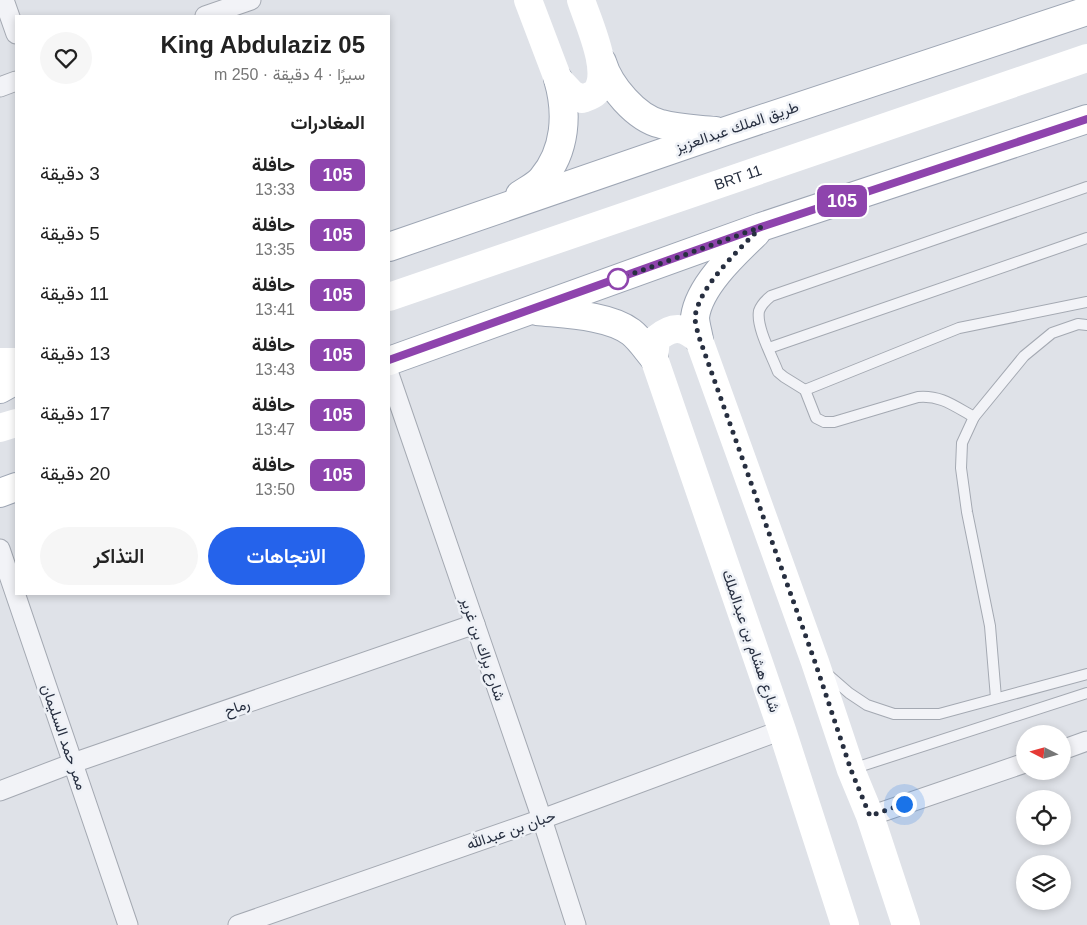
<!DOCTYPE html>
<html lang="ar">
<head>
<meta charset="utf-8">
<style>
  :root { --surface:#fff; --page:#f6f6f6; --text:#222; --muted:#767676; --accent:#2563eb }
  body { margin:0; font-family:Helvetica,Vazirmatn,sans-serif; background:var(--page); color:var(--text); direction:rtl; height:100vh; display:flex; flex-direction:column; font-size:19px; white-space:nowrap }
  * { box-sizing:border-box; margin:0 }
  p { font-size:16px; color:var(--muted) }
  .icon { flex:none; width:28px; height:28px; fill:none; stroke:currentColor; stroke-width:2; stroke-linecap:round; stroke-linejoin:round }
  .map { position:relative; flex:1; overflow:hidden; direction:ltr }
  .sheet { position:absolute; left:15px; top:15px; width:375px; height:580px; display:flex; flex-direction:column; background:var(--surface); border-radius:0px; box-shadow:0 2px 8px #0003; direction:rtl }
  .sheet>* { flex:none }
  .badge { padding:0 10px; border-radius:8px; font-size:18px; line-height:32px }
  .needle { width:32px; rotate:276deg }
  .buttons { position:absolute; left:1016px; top:725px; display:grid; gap:10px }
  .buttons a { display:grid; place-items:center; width:55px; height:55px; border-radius:50%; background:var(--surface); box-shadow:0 2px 8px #0003; font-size:25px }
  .you { position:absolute; width:25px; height:25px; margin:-12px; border:4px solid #fff; border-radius:50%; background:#1a73e8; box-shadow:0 0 0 8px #1a73e833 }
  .map>.badge { position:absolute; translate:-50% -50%; box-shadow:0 0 0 2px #fff }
  h2 { padding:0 25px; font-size:19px; line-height:45px }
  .round { display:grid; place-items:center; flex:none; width:52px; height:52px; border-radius:26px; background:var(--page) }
  .overview { display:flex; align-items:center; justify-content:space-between; height:85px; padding:0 25px }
  h1 { font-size:24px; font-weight:600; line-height:38px }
  .button { display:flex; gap:10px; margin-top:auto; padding:10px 25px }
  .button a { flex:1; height:58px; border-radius:30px; background:var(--accent); color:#fff; font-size:20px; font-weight:600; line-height:58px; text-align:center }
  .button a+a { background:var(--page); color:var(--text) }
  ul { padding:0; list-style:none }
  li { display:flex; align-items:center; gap:15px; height:60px; padding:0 25px }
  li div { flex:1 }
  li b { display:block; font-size:19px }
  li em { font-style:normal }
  li .badge { min-width:55px; font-weight:700; text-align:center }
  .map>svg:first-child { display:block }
</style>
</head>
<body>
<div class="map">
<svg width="1087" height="925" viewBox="0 0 1087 925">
  <rect width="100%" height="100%" fill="#dfe2e8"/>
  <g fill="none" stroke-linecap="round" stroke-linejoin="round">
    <defs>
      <g id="lane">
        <polyline points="769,348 1087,238"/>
        <polyline points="805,390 959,328 1087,302"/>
        <path d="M974,417C954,406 941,395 918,397L834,422H824L816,418L805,390L784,377L778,372C772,356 756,327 759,311C761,305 766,300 771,296L1087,187"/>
        <polyline points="826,673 849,693 867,705 894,714 939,714 1087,674"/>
        <polyline points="996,698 990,626 967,512 961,468 962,443 974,417 1024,356 1052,333 1078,324 1087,325"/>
        <polyline points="852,769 1087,693"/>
      </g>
      <g id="street">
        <polyline points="4,0 16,34"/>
        <polyline points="205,16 251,0"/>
        <polyline points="0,87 16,81"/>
        <polyline points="389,374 542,819 576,925"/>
        <polyline points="0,549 128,925"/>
        <polyline points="1062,750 1087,741"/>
        <polyline points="0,791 73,763 475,624"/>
        <polyline points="870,816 1025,763"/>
        <polyline points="238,925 542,819 782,730"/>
      </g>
      <g id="primary">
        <path d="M602,62C609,86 636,118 661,124C678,129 697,129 715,131"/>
        <path d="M520,195C527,190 536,186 542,179C566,151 568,113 558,79"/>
        <polyline points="389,247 723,132 1087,11"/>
        <path d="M537,311C564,314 608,315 631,332C640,339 647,350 654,358"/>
        <path d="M699,340C698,333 695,324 695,317C699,286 735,253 756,233"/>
        <polyline points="389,361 761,227 1087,119"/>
        <polyline points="0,389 16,380"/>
        <polyline points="0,493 16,487"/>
      </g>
    </defs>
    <use href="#lane" stroke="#a4a9b2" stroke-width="12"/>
    <use href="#street" stroke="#a4a9b2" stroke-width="21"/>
    <use href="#primary" stroke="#9ea6b4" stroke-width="30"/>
    <use href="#lane" stroke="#f2f3f7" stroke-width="10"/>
    <use href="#street" stroke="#f2f3f7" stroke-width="19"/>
    <g stroke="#fff" stroke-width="28">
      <path d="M528,0L558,79L572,94L582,99C587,97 592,96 596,92C612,72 588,22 581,0"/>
      <path id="s1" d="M389,297L1087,58"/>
      <polyline points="0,362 16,362"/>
      <polyline points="0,428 16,423"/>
      <path d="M845,925L782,730L654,358L656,339C673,325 683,326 699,340L815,662L851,770L870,816L906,925"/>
    </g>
    <use href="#primary" stroke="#fff" stroke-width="28"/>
  </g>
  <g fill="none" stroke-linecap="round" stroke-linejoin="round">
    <defs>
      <polyline id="line" points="389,360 761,227 1087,119"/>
    </defs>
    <use href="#line" stroke="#fff" stroke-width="11"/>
    <use href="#line" stroke="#8e44ad" stroke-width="8"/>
    <path stroke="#272f40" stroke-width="5" stroke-dasharray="0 9" d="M618,279L761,227C740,249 699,286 695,317C695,324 698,333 700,340L815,662L851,770L870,816L904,804"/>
  </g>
  <circle fill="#fff" stroke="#8e44ad" stroke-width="2.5" cx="618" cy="279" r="10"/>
  <g text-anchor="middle" stroke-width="5" stroke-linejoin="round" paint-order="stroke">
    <g font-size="15" fill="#272f40" stroke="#eef1f6">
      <text transform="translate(737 127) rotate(-19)" y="5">طريق الملك عبدالعزيز</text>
      <text dy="5" stroke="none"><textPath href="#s1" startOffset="369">BRT 11</textPath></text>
      <text transform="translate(751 641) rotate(71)" y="5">شارع هشام بن عبدالملك</text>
      <text transform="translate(483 649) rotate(71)" y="5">شارع براك بن غرير</text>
      <text transform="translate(237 707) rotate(-19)" y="5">رماح</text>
      <text transform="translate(64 737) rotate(71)" y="5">ممر حمد السليمان</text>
      <text transform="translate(511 830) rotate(-19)" y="5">حبان بن عبدالله</text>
    </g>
  </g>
</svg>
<div class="buttons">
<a><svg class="needle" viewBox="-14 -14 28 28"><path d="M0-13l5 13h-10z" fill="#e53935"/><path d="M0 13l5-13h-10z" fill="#767676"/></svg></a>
<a><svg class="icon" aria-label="locate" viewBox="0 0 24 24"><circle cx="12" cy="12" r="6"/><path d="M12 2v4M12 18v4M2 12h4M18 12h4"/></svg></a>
<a><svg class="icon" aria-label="layers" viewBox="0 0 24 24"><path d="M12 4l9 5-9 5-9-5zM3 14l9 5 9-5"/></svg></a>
</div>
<div class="you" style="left:904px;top:804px"></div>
<b class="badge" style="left:842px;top:201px;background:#8e44ad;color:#fff">105</b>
<section class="sheet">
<div class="overview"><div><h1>King Abdulaziz 05</h1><p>سيرًا · 4 دقيقة · 250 m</p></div><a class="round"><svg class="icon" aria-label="heart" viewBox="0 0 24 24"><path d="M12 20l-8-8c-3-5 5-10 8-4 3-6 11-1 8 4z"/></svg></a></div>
<h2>المغادرات</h2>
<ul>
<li><span class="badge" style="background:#8e44ad;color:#fff">105</span><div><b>حافلة</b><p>13:33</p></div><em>3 دقيقة</em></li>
<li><span class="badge" style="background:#8e44ad;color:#fff">105</span><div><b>حافلة</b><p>13:35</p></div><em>5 دقيقة</em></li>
<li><span class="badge" style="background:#8e44ad;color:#fff">105</span><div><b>حافلة</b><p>13:41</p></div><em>11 دقيقة</em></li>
<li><span class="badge" style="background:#8e44ad;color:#fff">105</span><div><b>حافلة</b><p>13:43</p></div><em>13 دقيقة</em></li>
<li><span class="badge" style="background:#8e44ad;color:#fff">105</span><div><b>حافلة</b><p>13:47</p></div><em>17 دقيقة</em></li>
<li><span class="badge" style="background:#8e44ad;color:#fff">105</span><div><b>حافلة</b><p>13:50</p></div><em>20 دقيقة</em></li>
</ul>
<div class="button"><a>الاتجاهات</a><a>التذاكر</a></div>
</section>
</div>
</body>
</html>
